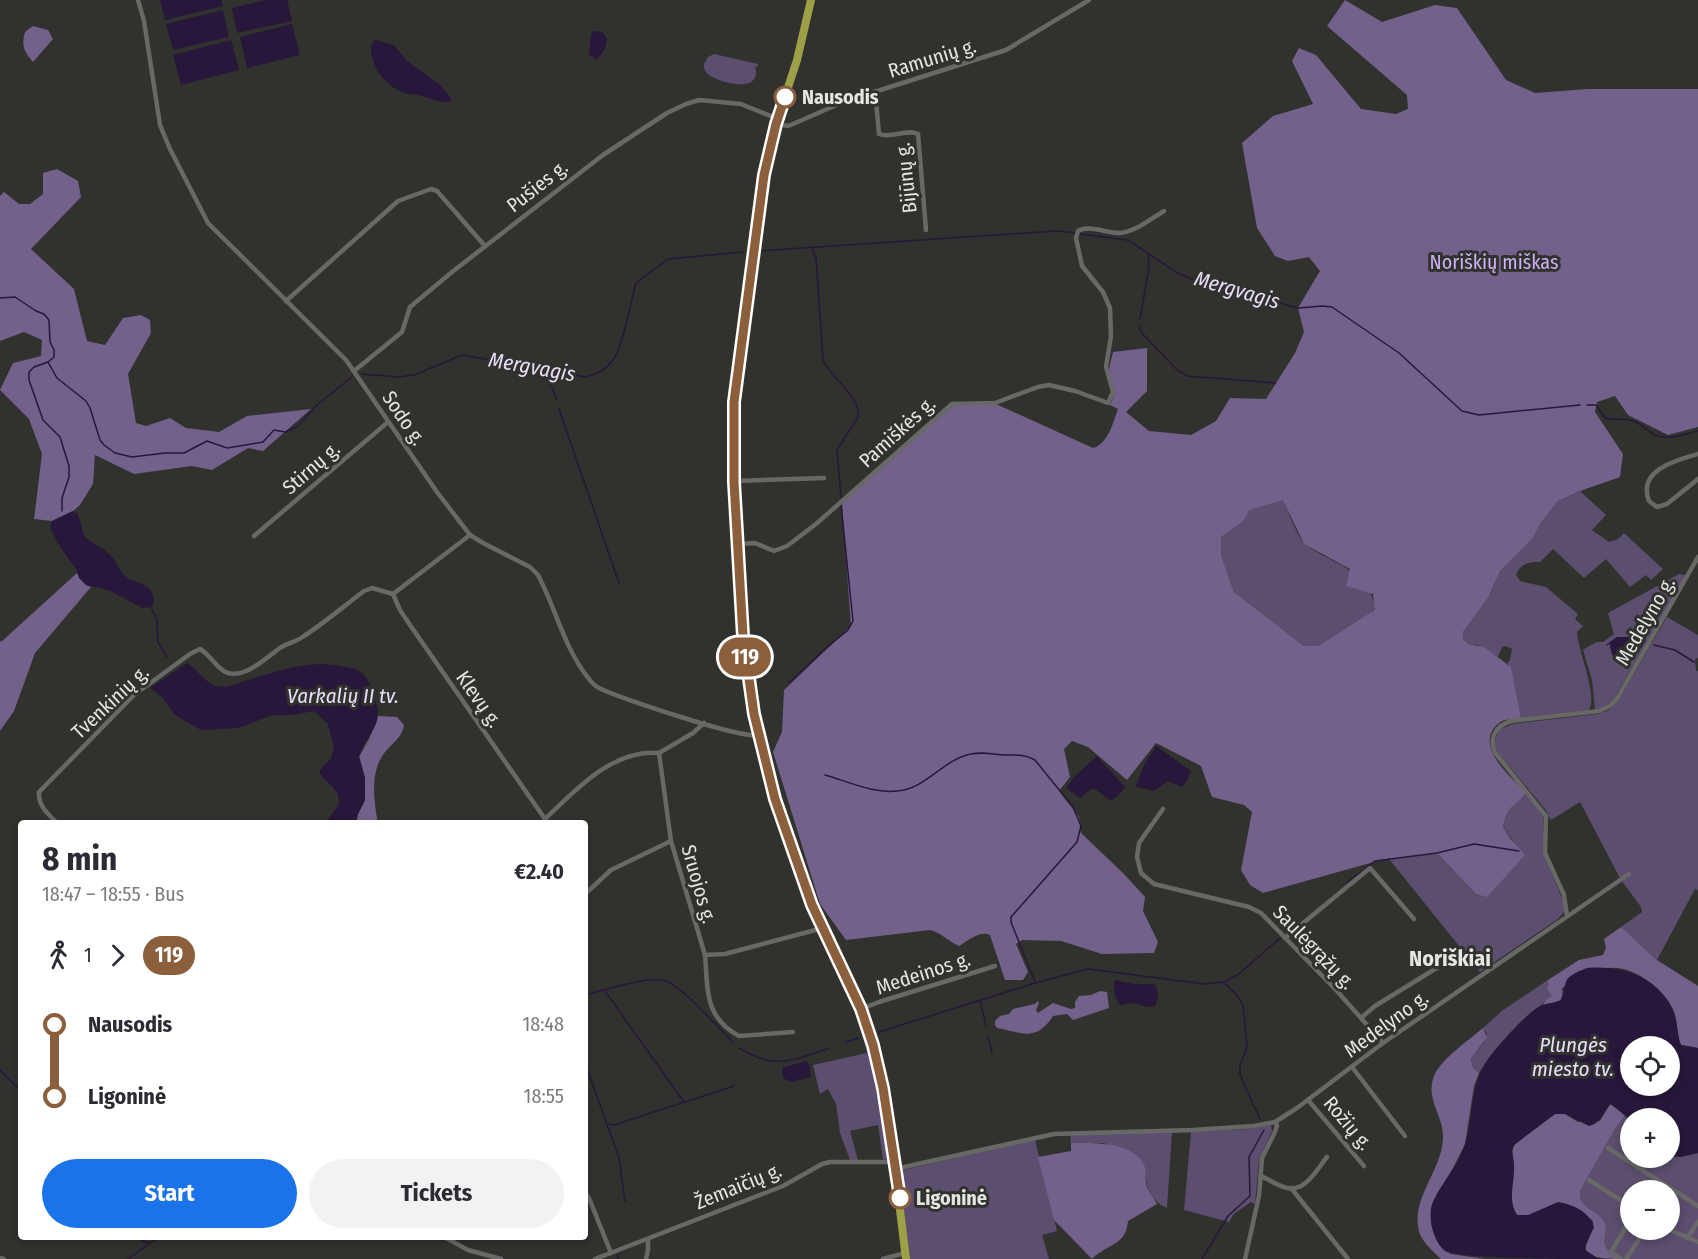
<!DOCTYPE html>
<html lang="en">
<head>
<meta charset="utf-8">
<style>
  :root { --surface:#fff; --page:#f2f2f3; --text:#2b2b33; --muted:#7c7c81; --accent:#1a73e8 }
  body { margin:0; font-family:"Fira Sans Condensed",sans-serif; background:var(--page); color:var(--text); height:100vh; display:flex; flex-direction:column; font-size:22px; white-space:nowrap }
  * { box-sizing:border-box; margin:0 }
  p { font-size:20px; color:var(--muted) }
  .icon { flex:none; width:33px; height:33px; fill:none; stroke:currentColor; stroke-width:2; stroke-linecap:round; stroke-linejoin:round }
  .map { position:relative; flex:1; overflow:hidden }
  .side { position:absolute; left:18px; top:820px; width:570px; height:420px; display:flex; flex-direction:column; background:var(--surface); border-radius:6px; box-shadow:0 3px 9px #0003 }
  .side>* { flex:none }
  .badge { padding:0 12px; border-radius:20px; font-size:21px; line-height:39px }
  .fabs { position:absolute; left:1620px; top:1036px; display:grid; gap:12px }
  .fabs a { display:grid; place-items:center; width:60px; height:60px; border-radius:50%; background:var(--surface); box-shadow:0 3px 9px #0003; font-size:30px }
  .map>.badge { position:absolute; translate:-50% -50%; box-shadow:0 0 0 3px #fff }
  .legs { display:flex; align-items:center; gap:9px; height:66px; padding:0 24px; font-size:20px }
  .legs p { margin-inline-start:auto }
  .summary { display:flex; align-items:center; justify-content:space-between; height:102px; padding:0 24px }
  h1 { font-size:33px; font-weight:700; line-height:45px }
  .cta { display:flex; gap:12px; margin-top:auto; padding:12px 24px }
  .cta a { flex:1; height:69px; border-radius:36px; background:var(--accent); color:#fff; font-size:24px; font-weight:700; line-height:69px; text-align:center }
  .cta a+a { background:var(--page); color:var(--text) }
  ul { padding:0 24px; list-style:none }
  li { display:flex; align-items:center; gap:21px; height:72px; font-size:22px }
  li i { display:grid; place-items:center; width:9px; height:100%; margin:0 8px; background:currentColor }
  li i::after { content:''; width:15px; height:15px; margin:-8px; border:4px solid; border-radius:50%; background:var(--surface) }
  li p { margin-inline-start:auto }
  li:first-child i { background:linear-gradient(#0000 50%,currentColor 0) }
  li:last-child i { background:linear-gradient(currentColor 50%,#0000 0) }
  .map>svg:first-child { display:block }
</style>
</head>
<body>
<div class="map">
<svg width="1698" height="1259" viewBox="0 0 1698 1259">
  <rect width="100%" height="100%" fill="#31312e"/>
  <g fill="#5b4e6e" fill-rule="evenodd">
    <path d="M714,54L758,64V67L755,66C764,97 713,81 707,73C704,70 704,68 704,64L708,57Z"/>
    <path d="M1580,491L1606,515L1592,530L1609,542L1618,539L1624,533L1663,569L1651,580L1646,575L1630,587L1606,559L1584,578L1553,549L1540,562C1530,562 1520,563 1516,575L1520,581L1546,587L1578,614L1575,619L1583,626L1577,632C1578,652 1598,694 1589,710L1521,718L1511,668L1507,663L1510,660L1512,649L1506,646L1502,647L1498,657L1477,645L1468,644L1463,639V632L1488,598L1500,571L1533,538L1540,524L1558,501Z"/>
    <path d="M1283,499C1288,510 1298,539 1306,545C1335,566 1368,568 1376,610L1318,646H1304L1234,592L1221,555V537L1244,521L1248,510Z"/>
    <path d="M1679,574L1685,575V578L1615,697C1610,703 1603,710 1595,709L1592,680L1583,650L1596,642H1603L1614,634L1608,613Z"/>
    <polygon points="1667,617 1698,635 1698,658 1695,659 1696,671 1698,671 1698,890 1695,889 1657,960 1621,927 1642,912 1641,907 1621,880 1580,802 1551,820 1545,809 1498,753 1494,743 1499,730 1512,724 1598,714 1609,710 1621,696"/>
    <path d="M1526,793L1543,814L1545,858L1564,903V912L1558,919L1480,972L1389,859L1437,853L1476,894L1524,856L1503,827C1508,802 1514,810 1526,793Z"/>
    <polygon points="1548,980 1547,989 1553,996 1532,1012 1490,1056 1479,1073 1473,1068 1471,1059 1484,1042 1487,1034 1483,1028 1503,1010"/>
    <polygon points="856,1012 860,1013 877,1072 890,1156 887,1159 883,1160 878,1125 850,1131 858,1160 850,1160 840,1133 836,1104 828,1089 820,1094 813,1065 867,1053"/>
    <path d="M1626,1115L1630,1120V1158H1670V1156L1675,1157L1698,1153V1259H1619L1607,1251L1603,1244L1605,1226C1595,1216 1579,1206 1580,1191L1616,1127ZM1630,1191H1670V1230H1630Z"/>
    <polygon points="1271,1125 1272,1131 1259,1160 1255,1204 1251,1202 1234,1214 1229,1222 1184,1210 1191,1132 1249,1129"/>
    <path d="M1172,1132L1167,1208C1148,1200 1146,1185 1145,1167L1104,1143H1071L1070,1134Z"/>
    <polygon points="1035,1140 1057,1231 1042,1235 1049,1259 909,1259 900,1173 903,1170"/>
  </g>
  <g fill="#72628b" fill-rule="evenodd">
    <path d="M1345,0L1382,22L1435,5L1457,8L1506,80L1535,93L1588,89H1698V427L1668,435L1628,415L1615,396L1597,402L1595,412L1623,454L1620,477L1580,491L1558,501L1540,524L1533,538L1500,571L1488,598L1463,632V639L1468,644L1484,647L1511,667L1521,718C1515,719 1507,719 1502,721C1498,723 1494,728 1492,731C1481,754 1513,778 1526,793C1514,810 1508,802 1503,827L1510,838L1525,855L1487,897L1476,894L1437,853L1381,860L1263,893L1250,885L1241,870L1252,812L1244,805L1212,797L1201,766L1156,743L1127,780L1088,747L1072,741L1064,749L1070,777L1059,791L1079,817L1081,833L1124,874L1145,897L1143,911L1158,942L1154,953L1102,954L1061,941L1022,940L1016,944L1028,972L1023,980H1005L990,935C980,930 969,940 959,946C948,941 940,932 930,930L846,940L820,904L773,752L782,732L784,690L851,626L842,503L955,404H996L1093,448C1109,443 1113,422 1118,409L1110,405C1119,387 1111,388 1109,372C1109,366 1112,358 1113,352L1147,348V391L1126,412L1149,431L1191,435L1216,421L1230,398L1266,399L1295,353L1304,332L1298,308L1320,271L1309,257L1288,261L1275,256L1257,228L1242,143L1273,116L1313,104L1292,61L1299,48L1316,55L1361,109L1396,114L1408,109L1407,95L1327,26ZM1283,500L1304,544L1350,569L1346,586L1373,594L1375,610L1318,646H1304L1234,592L1221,555V537L1244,521L1249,510Z"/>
    <path d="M33,26L48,30L53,39L33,62C24,52 21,45 25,32Z"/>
    <polygon points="57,169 78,181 81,197 31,249 74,289 87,341 105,345 123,318 141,315 150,320 151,333 128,374 136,423 146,426 170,418 186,428 219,432 247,416 311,409 263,451 248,448 212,470 192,466 134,474 95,455 93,484 80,505 73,511 52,521 34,519 42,454 29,419 0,390 13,363 41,356 42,340 24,332 0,341 0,196 4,192 19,204 30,204 43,194 43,173"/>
    <polygon points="77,573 86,585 91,587 35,653 14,711 0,731 0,640 1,642"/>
    <path d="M378,716L397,717L404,725C402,739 390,744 383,755C370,773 374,803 378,823L356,824L358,814L365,800V778L359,757L369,739Z"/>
    <path d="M1621,927L1657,960L1698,986V1048L1681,1045C1676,1034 1678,1020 1673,1009C1663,988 1629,962 1605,969C1590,973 1576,982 1562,988L1563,996L1559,1002L1543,1005L1546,1000L1552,996L1547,989L1548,980L1579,960L1603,955L1606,948L1604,939Z"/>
    <path d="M1100,991L1107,992L1109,1008L1073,1020L1067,1014L1053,1016C1036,1043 1020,1032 997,1028L995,1025V1021L1000,1016L1009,1014L1013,1009L1035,1004L1038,1001L1039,1003L1036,1010L1038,1013L1053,1003L1071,1009L1075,1008V1002L1079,996L1091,995Z"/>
    <path d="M1483,1028L1487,1037L1471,1059L1473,1068L1479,1073L1474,1086L1465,1144L1448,1178L1431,1223L1437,1241L1446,1251L1451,1254L1485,1259H1441C1432,1250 1419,1240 1418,1226C1414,1195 1442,1169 1443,1138C1444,1116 1425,1099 1434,1076C1441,1059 1469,1040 1483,1028Z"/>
    <path d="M1610,1104L1626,1115L1616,1127L1580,1191C1579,1208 1593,1208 1602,1219C1614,1234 1591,1243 1619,1259C1610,1259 1582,1259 1586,1245C1588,1234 1593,1236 1593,1221L1579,1209L1520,1216L1514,1213L1511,1197L1514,1165L1512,1151L1516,1142L1555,1114H1565L1578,1122L1600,1121Z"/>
    <path d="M1071,1143C1092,1143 1133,1141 1144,1165C1147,1170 1145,1177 1146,1183C1147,1190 1153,1197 1157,1204L1128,1221C1126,1246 1108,1243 1092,1259L1054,1220L1038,1157L1071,1151Z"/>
  </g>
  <g fill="#27173a" fill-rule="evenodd">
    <polygon points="160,0 221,0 223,6 165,20"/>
    <polygon points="266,0 287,0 292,21 237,33 232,8"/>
    <polygon points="223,10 229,37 173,50 166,24"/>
    <polygon points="292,24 300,55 247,68 240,37"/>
    <polygon points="594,31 602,32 607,39 605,49 597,60 589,54 591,34"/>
    <polygon points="231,40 239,70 181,85 173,55"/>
    <path d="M375,40L394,45L407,61L439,84L451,98V101C441,104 432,99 423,96C417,94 410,95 404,93C384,85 370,66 371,45Z"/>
    <path d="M73,511L78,514L84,536C92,544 103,547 111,556C117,562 118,570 125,576C136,584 155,583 154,603L151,607L143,608L108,590L86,585L79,578L76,569L60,547L50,528L52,521Z"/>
    <path d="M1617,637H1638L1646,640C1641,650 1632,661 1620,663C1612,658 1610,651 1610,642Z"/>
    <path d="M187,663C196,668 206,683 215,686C227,689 239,683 251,679C282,670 308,660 341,666C357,668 366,672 371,688C374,696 378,705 378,715C377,730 363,742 359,756L365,778V800L358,814L356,823H325C328,818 334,813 337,807C345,793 327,783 320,774V770L331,758L334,748L328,724L314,711L293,715H272L239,728L201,730L175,715L162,697L150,688Z"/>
    <polygon points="1156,746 1191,771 1187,781 1182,787 1168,781 1154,791 1137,787 1136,785 1145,763"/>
    <polygon points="1097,756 1125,787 1119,795 1111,801 1095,789 1091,789 1080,798 1066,788 1075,776"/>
    <path d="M1587,968C1622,965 1660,977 1674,1013C1678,1023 1677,1035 1681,1045L1698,1048V1153L1681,1157L1670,1156V1119L1630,1120L1611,1104C1602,1112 1602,1123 1589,1126L1565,1114H1555L1513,1146C1511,1153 1514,1159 1514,1166C1515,1183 1507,1199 1517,1215H1528L1558,1202C1572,1204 1590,1212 1594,1227L1586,1245L1585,1250L1599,1259C1571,1259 1463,1259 1445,1251C1434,1242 1429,1222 1431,1209C1433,1194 1455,1169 1462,1153C1476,1120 1466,1090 1489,1058C1497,1046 1527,1013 1540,1006C1547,1003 1555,1003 1561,1000C1568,978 1562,978 1587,968ZM1630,1047H1670V1086H1630Z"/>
    <path d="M1115,980L1134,984H1154C1159,989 1159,1000 1155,1006L1148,1007L1132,1003L1120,1005C1115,998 1112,989 1115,980Z"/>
    <polygon points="806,1061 809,1064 811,1077 791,1082 783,1078 782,1068"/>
  </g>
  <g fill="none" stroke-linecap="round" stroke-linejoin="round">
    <g stroke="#27173a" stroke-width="1.5">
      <polyline points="1080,234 1128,240 1176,272 1191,279 1298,308 1323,306 1332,307 1399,353 1462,411 1479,415 1580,405"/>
      <path d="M812,248L816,258L823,360C831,378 862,398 858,417L837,450L841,497"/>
      <polyline points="759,251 1056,231 1075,233"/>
      <polyline points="0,298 15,297 36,311 44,314 49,320 50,342 54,350 54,357 48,362 34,367 29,372 29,380 43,420 60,437 69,466 69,477 62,498 62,511"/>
      <polyline points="1140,319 1149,267 1148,253"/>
      <polyline points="1139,327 1141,332 1177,370 1188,376 1275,383"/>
      <polyline points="48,362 57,378 86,401 90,408 100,440 104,445 115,453 132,457 165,453 184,453 207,441 227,448 263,442 274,430 285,432 297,427 317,405 352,377"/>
      <polyline points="545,370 557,400"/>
      <path d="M361,374L400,377L414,375L462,355L586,377C597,374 607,369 613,360C624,344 630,303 636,283L668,259L743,252"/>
      <path d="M1587,405H1596L1605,418C1614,421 1622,418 1630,420C1640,422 1646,430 1655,435C1668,441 1685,434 1698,431"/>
      <polyline points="559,409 619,583"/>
      <polyline points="151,607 157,620 158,642 167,657"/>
      <polyline points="1607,645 1610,643"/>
      <polyline points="1654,645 1675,650 1694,662"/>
      <polyline points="789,683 825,649 848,630 853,621 841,505"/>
      <path d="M825,775C847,781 874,794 897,791C925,789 943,761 967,755C978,751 992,754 1004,755C1015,755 1025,754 1035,760L1073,807L1081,826L1077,842L1011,917V922L1035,982"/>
      <polyline points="1348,882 1375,861 1437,853 1474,844 1519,851"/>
      <polyline points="1224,982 1239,974 1280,938"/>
      <polyline points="605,991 684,1102"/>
      <path d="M585,995C604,990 646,977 663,980C679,983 719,1028 733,1042"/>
      <polyline points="980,1000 986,1025"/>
      <polyline points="879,1032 1035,983 1088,969 1205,984 1223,982 1236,994 1243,1005 1247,1047 1240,1066 1240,1075 1260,1119"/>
      <polyline points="988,1036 992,1053"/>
      <polyline points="846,1042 859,1038"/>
      <path d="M739,1048C777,1071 791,1060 830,1048"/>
      <polyline points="585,1063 619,1158 625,1201"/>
      <polyline points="0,1070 21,1091"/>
      <polyline points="609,1124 614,1125 734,1086"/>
      <polyline points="137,1238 148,1243"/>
      <polyline points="128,1259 157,1238"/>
      <polyline points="618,1259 618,1255"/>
      <polyline points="1202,1259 1228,1216 1250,1196 1249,1157 1264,1130"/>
    </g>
    <g stroke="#686966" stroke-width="4.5">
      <path d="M138,0L144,21L160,125L170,149L208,223L346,360L437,492L470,535L483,543L530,567L538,575C556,609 564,648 589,679C592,683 595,686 599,688C620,698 741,739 758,735"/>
      <path d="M875,91L879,134C892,139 907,128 918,134L926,230"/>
      <polyline points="776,124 788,126 793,124 843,102 1006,50 1089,0"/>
      <polyline points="286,301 398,201 431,189 437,191 485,246"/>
      <polyline points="354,371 402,332 410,307 452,272 603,155 667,113 686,104 699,100 741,104 778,119"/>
      <path d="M1698,454C1676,460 1637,470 1649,501L1657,507L1667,504L1698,479"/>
      <polyline points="734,481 824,478"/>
      <polyline points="254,536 388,422"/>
      <path d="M737,544L755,543L774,551L787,546L816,524L952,404L995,403L1038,387L1049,385L1075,391L1108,403L1113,392L1106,367L1111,336L1110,308L1103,292L1082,266L1076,238L1078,231C1090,224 1107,234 1121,233C1136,231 1151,219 1164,211"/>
      <polyline points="393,594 400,610 410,625 545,819"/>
      <polyline points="393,594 470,535"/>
      <polyline points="704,723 693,733 659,753 671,841 705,955 725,954 823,928"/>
      <polyline points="1163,809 1139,843 1137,857 1141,873 1154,884 1249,907 1261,913 1337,991 1383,1043"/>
      <path d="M58,824C48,814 38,806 39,792L134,695L190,654L200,649C211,655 217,670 228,673C246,678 267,657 280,648C287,643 295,642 301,638C323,624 343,607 364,591L372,588L393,594"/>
      <path d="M546,824L545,819C576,790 612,749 659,753"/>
      <polyline points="585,894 611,870 671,841"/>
      <path d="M1567,916L1564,895L1545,853L1546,816L1496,754C1488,739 1495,726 1511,721L1599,711L1610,706L1618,697L1698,557"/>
      <polyline points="1285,938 1370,868 1414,919"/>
      <path d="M705,955C708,990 704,1017 739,1036L793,1032"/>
      <polyline points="861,1009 879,1002 995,966"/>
      <polyline points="1361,1018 1375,1006 1448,961"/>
      <polyline points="1352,1067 1405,1136"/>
      <polyline points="1308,1100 1364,1166"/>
      <polyline points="1608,1148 1698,1206"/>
      <polyline points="895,1169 1054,1134 1193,1130 1254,1126 1275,1122 1297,1108 1383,1043 1629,874"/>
      <path d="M1261,1176C1270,1180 1278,1186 1287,1188C1306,1192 1317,1169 1327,1157"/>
      <polyline points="1589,1180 1630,1206"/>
      <polyline points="1291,1188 1348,1259"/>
      <polyline points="585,1193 589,1198 611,1253"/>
      <polyline points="1670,1230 1698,1242"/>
      <polyline points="446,1238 468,1250 501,1259"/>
      <polyline points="1687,1238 1698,1222"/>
      <polyline points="0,1258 4,1259"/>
      <polyline points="595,1259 783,1186 822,1164 830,1162 894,1162"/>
      <polyline points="646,1259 648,1250 648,1239"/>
      <polyline points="883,1259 905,1253"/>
      <polyline points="1245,1259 1259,1196 1262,1158 1274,1134 1277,1126 1275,1122"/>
      <polyline points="1621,1259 1611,1252 1630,1220"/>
      <polyline points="1626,1259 1645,1230"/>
    </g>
    <polyline stroke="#9ea047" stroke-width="8" points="811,0 797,60 776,124 764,175 735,383 733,446 743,636 754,714 775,799 812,905 861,1009 873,1045 883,1088 895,1169 906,1259"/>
  </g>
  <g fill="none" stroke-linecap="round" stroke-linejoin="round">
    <defs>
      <polyline id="line-1" points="785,97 776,124 764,175 734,402 734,482 743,636 754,714 775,799 812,905 861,1009 873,1045 883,1088 900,1198"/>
    </defs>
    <use href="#line-1" stroke="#fff" stroke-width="14"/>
    <use href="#line-1" stroke="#8b5e3c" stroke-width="9"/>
  </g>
  <g fill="#fff" stroke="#8b5e3c" stroke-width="3">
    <circle cx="785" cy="97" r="10"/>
    <circle cx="900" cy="1198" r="10"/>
  </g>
  <g text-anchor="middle" stroke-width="6" stroke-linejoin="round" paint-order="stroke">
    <g font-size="20" fill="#e5e6e4" stroke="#31312e">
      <text transform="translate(932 58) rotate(-17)" y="7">Ramunių g.</text>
      <text transform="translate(906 178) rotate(-96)" y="7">Bijūnų g.</text>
      <text transform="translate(537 186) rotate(-38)" y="7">Pušies g.</text>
      <text transform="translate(404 418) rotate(56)" y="7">Sodo g.</text>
      <text transform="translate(897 432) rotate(-42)" y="7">Pamiškės g.</text>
      <text transform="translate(311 468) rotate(-41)" y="7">Stirnų g.</text>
      <text transform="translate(1645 621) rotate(-60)" y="7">Medelyno g.</text>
      <text transform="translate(479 699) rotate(55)" y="7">Klevų g.</text>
      <text transform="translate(110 702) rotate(-43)" y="7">Tvenkinių g.</text>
      <text transform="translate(699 884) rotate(74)" y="7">Sruojos g.</text>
      <text transform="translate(1314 947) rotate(46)" y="7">Saulėgrąžų g.</text>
      <text transform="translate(923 973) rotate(-18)" y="7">Medeinos g.</text>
      <text transform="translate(1386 1024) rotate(-36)" y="7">Medelyno g.</text>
      <text transform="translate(1348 1123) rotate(50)" y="7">Rožių g.</text>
      <text transform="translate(738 1186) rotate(-22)" y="7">Žemaičių g.</text>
    </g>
    <g font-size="20" font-weight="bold" fill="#e5e6e4" stroke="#31312e" text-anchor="start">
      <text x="802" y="104">Nausodis</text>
      <text x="916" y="1205">Ligoninė</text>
    </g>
    <g font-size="20" fill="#ccb1f4" stroke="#31312e">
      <text x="1494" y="269">Noriškių miškas</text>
    </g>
    <g font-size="21" font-style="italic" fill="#e9defa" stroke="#31312e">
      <text transform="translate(1237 290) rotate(16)" y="7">Mergvagis</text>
      <text transform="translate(532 367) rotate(10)" y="7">Mergvagis</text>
      <text x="343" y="703">Varkalių II tv.</text>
      <text x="1573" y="1052">Plungės<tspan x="1573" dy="24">miesto tv.</tspan></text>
    </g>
    <g font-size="22" font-weight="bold" fill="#e5e6e4" stroke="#31312e">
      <text x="1450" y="966">Noriškiai</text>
    </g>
  </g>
</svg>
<div class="fabs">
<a><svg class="icon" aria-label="locate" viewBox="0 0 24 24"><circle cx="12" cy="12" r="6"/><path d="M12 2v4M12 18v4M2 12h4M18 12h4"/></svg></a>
<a>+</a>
<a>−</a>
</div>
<b class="badge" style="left:745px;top:657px;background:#8b5e3c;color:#fff">119</b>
<section class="side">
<div class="summary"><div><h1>8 min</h1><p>18:47 – 18:55 · Bus</p></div><b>€2.40</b></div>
<div class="legs"><svg class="icon" aria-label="walk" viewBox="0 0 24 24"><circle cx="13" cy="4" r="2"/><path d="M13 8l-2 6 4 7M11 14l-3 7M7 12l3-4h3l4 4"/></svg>1<svg class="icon" aria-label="forward" viewBox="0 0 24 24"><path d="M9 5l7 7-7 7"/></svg><b class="badge" style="background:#8b5e3c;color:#fff">119</b></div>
<ul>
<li><i style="color:#8b5e3c"></i><b>Nausodis</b><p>18:48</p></li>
<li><i style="color:#8b5e3c"></i><b>Ligoninė</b><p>18:55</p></li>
</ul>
<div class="cta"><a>Start</a><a>Tickets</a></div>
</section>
</div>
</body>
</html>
